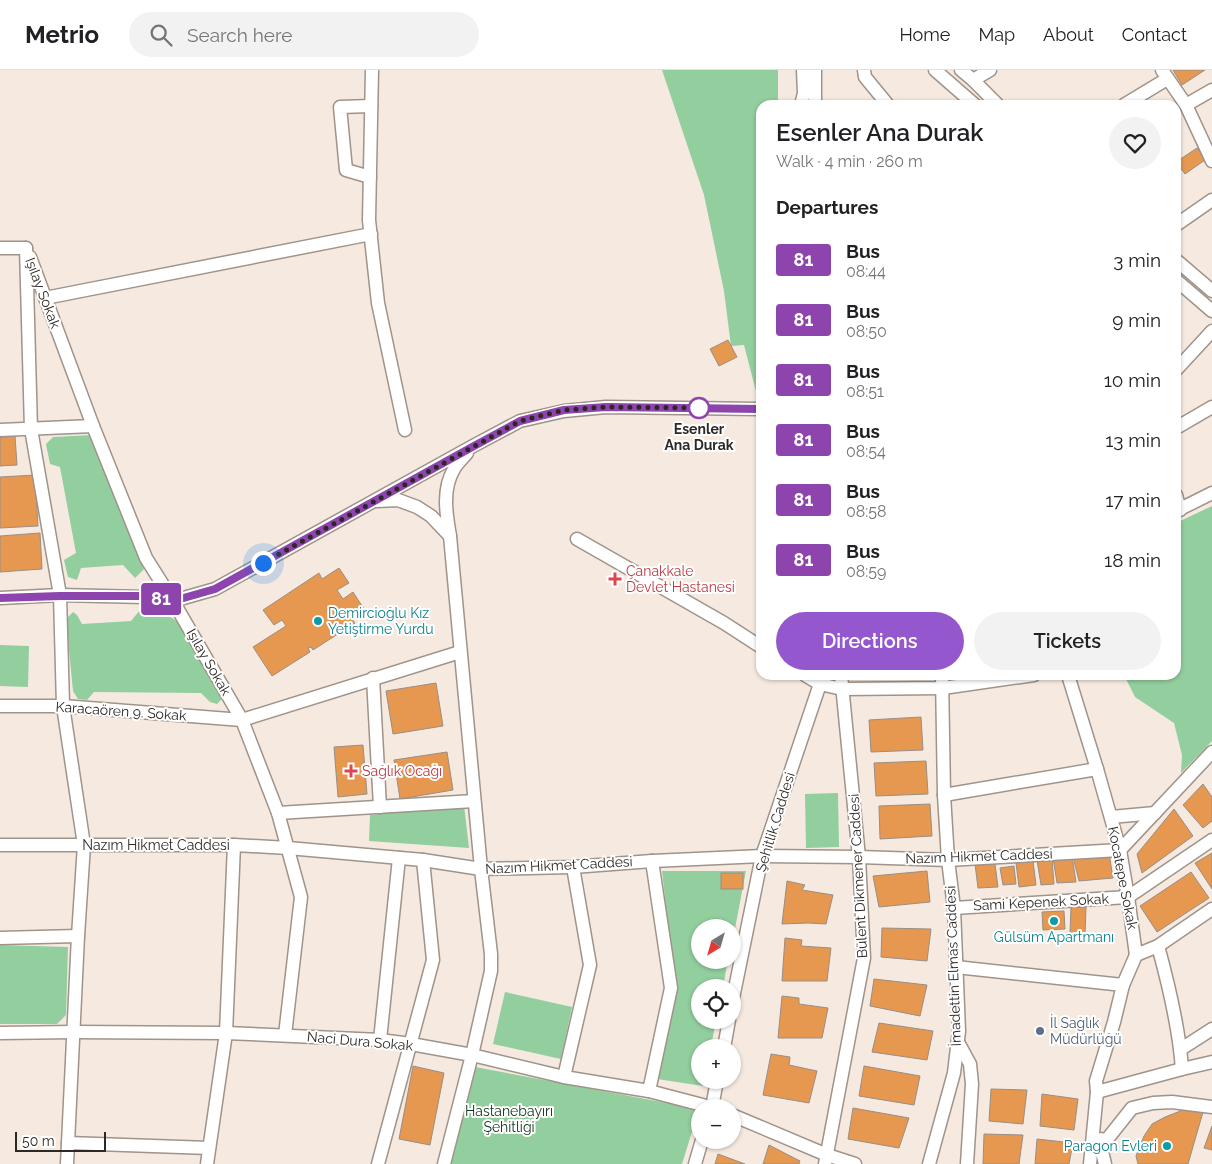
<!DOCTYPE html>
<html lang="en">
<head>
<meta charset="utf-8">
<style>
  :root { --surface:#fff; --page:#f2f2f2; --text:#202124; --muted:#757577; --line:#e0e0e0; --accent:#9557cd }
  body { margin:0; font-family:Raleway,sans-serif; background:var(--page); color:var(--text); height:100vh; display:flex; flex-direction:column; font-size:19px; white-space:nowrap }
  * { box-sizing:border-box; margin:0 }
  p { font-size:16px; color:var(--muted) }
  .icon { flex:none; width:28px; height:28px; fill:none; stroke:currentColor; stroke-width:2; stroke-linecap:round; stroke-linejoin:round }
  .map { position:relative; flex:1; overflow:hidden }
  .drawer { position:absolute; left:756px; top:30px; width:425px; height:580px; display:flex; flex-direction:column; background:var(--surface); border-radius:15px; box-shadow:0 1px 4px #0004 }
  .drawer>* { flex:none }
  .badge { padding:0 10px; border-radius:4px; font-size:18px; line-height:32px }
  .needle { width:32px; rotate:217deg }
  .buttons { position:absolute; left:691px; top:849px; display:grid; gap:10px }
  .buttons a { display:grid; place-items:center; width:50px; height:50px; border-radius:50%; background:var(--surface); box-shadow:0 1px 4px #0004; font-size:25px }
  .scale { position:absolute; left:15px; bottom:12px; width:91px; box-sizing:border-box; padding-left:5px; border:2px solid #2d2825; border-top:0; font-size:14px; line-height:18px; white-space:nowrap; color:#2d2825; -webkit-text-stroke:4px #fff; paint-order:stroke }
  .you { position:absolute; width:25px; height:25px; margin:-12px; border:4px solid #fff; border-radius:50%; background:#1a73e8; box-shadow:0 0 0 8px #1a73e833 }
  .map>.badge { position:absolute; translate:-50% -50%; box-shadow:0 0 0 2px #fff }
  h2 { padding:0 20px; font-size:19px; line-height:45px }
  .round { display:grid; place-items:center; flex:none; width:52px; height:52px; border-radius:26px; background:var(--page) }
  .headline { display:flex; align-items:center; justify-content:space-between; height:85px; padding:0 20px }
  h1 { font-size:24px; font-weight:600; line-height:38px }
  .action { display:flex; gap:10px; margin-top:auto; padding:10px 20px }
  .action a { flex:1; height:58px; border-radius:30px; background:var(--accent); color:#fff; font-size:20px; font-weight:600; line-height:58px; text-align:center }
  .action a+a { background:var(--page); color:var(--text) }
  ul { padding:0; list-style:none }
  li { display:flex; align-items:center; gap:15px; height:60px; padding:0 20px }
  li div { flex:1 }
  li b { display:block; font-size:19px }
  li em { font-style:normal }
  li .badge { min-width:55px; font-weight:700; text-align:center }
  header { display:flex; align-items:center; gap:30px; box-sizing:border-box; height:70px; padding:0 25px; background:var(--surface); border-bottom:1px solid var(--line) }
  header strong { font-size:24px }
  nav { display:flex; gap:28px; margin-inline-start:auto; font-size:18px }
  .search { width:350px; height:45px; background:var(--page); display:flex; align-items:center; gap:12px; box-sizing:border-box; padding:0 18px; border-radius:28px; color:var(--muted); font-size:19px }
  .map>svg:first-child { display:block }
</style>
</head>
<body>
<header>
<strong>Metrio</strong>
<div class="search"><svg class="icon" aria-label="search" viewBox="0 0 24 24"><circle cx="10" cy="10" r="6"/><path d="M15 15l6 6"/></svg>Search here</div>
<nav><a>Home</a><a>Map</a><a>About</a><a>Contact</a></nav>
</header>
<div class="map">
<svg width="1212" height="1094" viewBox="0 0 1212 1094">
  <rect width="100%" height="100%" fill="#f6eae0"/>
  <g fill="#92ce9e">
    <polygon points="662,0 778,0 778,35 761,35 761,329 758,329 744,275 731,276 724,221 704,125"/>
    <polygon points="92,365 144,499 135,508 123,495 81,498 77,510 68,507 64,490 76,483 60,397 50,394 46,374 53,367"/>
    <polygon points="1212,436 1212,671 1181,703 1182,685 1174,653 1135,627 1124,605 1176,605 1176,453"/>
    <polygon points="152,539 166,544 181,554 225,626 217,634 210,632 201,623 94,622 87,630 78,629 73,621 66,549 73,542 77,545 82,554 131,551 140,540"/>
    <polygon points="0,575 29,576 28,617 0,616"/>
    <polygon points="838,723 839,777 806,778 805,724"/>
    <polygon points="464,735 469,778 369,771 370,745"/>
    <polygon points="662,801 746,801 733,869 732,858 700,858 700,890 728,890 723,917 700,918 700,950 716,950 711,977 700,978 700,1010 704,1010 703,1016 657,1009 675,919"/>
    <polygon points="0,875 68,877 66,945 57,954 0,954"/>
    <polygon points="505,922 572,937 561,989 493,974"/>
    <polygon points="475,997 699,1039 682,1094 451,1094"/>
  </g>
  <g fill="#e69750" stroke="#998e85">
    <polygon points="1173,0 1205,0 1182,15"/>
    <polygon points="1197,78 1205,90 1185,104 1176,92"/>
    <polygon points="728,270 737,287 719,296 710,279"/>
    <polygon points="15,366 17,395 0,396 0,367"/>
    <polygon points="35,405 38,456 0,458 0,407"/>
    <polygon points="40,463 42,499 0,502 0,466"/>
    <polygon points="339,498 349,513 337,520 343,529 353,522 364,539 351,548 355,553 313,580 311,577 308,578 310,582 272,606 253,577 286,556 282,550 274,555 263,540 319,503 322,509"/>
    <polygon points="436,613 443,656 393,664 386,621"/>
    <polygon points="921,647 923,680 871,682 869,650"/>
    <polygon points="363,675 367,724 338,727 334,677"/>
    <polygon points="447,682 453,720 400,729 394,690"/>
    <polygon points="926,691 928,724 876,726 874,693"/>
    <polygon points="1203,714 1212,727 1212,751 1203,758 1183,735"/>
    <polygon points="930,734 932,766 880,769 879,736"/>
    <polygon points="1174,739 1193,766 1142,803 1137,784"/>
    <polygon points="1109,783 1113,808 1079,811 1073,787"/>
    <polygon points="1212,783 1212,819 1195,793"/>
    <polygon points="1072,786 1076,812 1057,813 1053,788"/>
    <polygon points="1052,789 1054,814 1041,815 1037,790"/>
    <polygon points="1033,791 1036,815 1019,817 1016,793"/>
    <polygon points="975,794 995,794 998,817 978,818"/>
    <polygon points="1014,796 1016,814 1003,815 1000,798"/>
    <polygon points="927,801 930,832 879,837 873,806"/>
    <polygon points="1191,802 1209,828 1157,862 1140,836"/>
    <rect x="721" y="803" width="22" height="16"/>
    <polygon points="787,811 805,815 802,820 833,825 826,854 808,853 782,854"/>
    <polygon points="1071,837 1086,837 1085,864 1070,863"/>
    <polygon points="1064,841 1065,859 1043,860 1042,842"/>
    <polygon points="882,858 931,859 927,891 881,887"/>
    <polygon points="785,868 802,870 801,876 831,878 827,911 782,911"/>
    <polygon points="874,909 927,915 920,946 870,936"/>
    <polygon points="782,926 799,928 799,934 828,938 822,968 778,968"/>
    <polygon points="879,953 933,961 927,990 872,982"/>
    <polygon points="771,984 790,987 789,995 817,1001 809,1033 763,1025"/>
    <polygon points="413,996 444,1003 430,1075 399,1069"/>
    <polygon points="864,996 920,1006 914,1035 859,1026"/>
    <polygon points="991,1019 1027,1020 1023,1054 989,1051"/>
    <polygon points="1042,1024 1078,1029 1074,1060 1040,1056"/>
    <polygon points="853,1038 909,1048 899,1078 848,1069"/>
    <polygon points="1183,1040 1203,1042 1188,1094 1138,1094 1136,1086 1144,1066 1152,1054 1165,1047"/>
    <polygon points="1212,1056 1212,1080 1204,1078"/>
    <polygon points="984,1064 1023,1065 1019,1094 983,1094"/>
    <polygon points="1037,1069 1073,1073 1069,1094 1035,1094"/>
    <polygon points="769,1075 800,1091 799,1094 763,1094"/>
    <polygon points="718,1084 745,1094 715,1094"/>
  </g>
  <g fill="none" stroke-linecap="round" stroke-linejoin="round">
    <defs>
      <g id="minor">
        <polyline points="372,0 369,150 378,233 405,360"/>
        <polyline points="864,0 865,7 888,35"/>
        <polyline points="935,0 975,35"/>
        <polyline points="961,0 973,10 998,35"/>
        <polyline points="1162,0 1186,35 1212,91"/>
        <polyline points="973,10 990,0"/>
        <polyline points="801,35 804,23 803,0"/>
        <polyline points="815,35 815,0"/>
        <polyline points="1124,35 1167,9"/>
        <polyline points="1186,35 1212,20"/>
        <polyline points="370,107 346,100 340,37 371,36"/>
        <polyline points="1176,155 1212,130"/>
        <polyline points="0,178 26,178"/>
        <polyline points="26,178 31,359 60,525 63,636 84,775 78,866 67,1094"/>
        <polyline points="30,187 93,356 146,488 173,531 242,650 278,743 301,827 285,965"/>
        <polyline points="1176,190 1212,221"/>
        <polyline points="1176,210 1212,241"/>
        <polyline points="45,228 371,164"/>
        <polyline points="1176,300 1212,261"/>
        <polyline points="1176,358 1212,337"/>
        <polyline points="0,360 93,356"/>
        <polyline points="1176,425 1180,440"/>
        <polyline points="377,431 398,430 417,437 431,446 450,466"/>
        <polyline points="1176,441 1212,423"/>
        <polyline points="577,469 724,553 761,577"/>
        <polyline points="0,528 60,525 144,527 173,531 215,519 473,376 520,351 564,341 606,337 761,339"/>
        <polyline points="805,605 820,614 842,619 943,618 1034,605"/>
        <polyline points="1068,605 1097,699 1120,780 1128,827 1136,885 1123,915 1114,952 1096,1011 1097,1022 1090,1094"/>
        <polyline points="373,608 380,737"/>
        <polyline points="0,636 63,636 242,650 460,582"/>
        <polyline points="944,725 1097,699"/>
        <polyline points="278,743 474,731"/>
        <polyline points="1111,747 1155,743"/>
        <polyline points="0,775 234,775 288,778 423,790 481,799 573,797 652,791 762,786 859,787 948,790 1120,780 1212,682"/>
        <polyline points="954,838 1128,827 1212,770"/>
        <polyline points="0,868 78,866"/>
        <path d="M1158,876C1169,916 1179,957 1182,999"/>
        <polyline points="1136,885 1158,876 1212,839"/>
        <polyline points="956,897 1123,915"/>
        <polyline points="732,933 762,786 820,614 825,605"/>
        <polyline points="0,963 74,962 226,963 380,970 411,974 472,985 564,1007 649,1021 714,1038"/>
        <polyline points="380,970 399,788"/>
        <polyline points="958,972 970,994 972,1014 967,1094"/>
        <polyline points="724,978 729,950"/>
        <polyline points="1181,979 1212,959"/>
        <polyline points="564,1007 590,895 573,797"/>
        <polyline points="649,1021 671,918 652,791"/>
        <polyline points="1097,1022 1182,999 1212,992"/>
        <polyline points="712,1038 717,1010"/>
        <polyline points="732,1045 827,1085 855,1094"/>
        <polyline points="1101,1069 1101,1077 1105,1094"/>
        <polyline points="68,1073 209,1078"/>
        <polyline points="1101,1077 1132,1038 1153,1033 1172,1032 1212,1037"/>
        <polyline points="207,1094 226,963 234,775"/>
        <polyline points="378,1094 433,890 423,790"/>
        <path d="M444,1094L472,985L491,901V884L481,799L450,466C446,443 442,419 454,399C457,393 463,388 467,383"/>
        <polyline points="695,1094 702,1070"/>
        <polyline points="825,1094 864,888 859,787 841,605"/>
        <polyline points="929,1094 954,1003 959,961 954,838 948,790 944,725 942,605"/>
      </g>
    </defs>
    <use href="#minor" stroke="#9f938a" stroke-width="15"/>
    <use href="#minor" stroke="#fff" stroke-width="12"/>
  </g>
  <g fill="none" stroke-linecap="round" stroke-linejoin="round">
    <defs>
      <polyline id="line" points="0,528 60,526 144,526 173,531 215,519 474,376 520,351 564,340 606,337 761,339"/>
    </defs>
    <use href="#line" stroke="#fff" stroke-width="11"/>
    <use href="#line" stroke="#8e44ad" stroke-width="8"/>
    <polyline stroke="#2d2825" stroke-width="5" stroke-dasharray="0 9" points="263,493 520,351 564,340 606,337 703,338 699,338"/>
  </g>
  <circle fill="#fff" stroke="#8e44ad" stroke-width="2.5" cx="699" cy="338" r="10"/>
  <g fill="#e0444e" stroke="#fff" stroke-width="2">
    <path d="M612.5 501.5h5v5h5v5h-5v5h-5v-5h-5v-5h5z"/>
    <path d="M348.5 693.5h5v5h5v5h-5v5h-5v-5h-5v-5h5z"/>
  </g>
  <g fill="#0f9aa8" stroke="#fff" stroke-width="2">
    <circle cx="318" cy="551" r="5"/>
    <circle cx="1054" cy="851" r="5"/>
    <circle cx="1167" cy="1076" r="5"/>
  </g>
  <circle fill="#5c6f8a" stroke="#fff" stroke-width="2" cx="1040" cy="961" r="5"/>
  <g text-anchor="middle" stroke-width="4" stroke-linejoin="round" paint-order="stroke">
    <g font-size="14" fill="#2d2825" stroke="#fff">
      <text transform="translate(43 223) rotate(69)" y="5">Işılay Sokak</text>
      <text transform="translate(209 592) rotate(60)" y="5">Işılay Sokak</text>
      <text transform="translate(121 641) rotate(4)" y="5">Karacaören 9. Sokak</text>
      <text transform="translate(775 752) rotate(-73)" y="5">Şehitlik Caddesi</text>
      <text x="156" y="780">Nazım Hikmet Caddesi</text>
      <text transform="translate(979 786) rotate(-2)" y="5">Nazım Hikmet Caddesi</text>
      <text transform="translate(559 795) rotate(-3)" y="5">Nazım Hikmet Caddesi</text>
      <text transform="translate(858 806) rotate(-93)" y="5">Bülent Dikmener Caddesi</text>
      <text transform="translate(1123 808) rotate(79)" y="5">Kocatepe Sokak</text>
      <text transform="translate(1041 832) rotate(-3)" y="5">Sami Kepenek Sokak</text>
      <text transform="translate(953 896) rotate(-92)" y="5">İmadettin Elmas Caddesi</text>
      <text transform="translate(360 971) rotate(5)" y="5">Naci Dura Sokak</text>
    </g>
    <g font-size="14" font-weight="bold" fill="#2d2825" stroke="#fff">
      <text x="699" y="364">Esenler<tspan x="699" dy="16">Ana Durak</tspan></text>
    </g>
    <g font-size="14" fill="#be3a42" stroke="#fff" text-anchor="start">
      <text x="626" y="506">Çanakkale<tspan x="626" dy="16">Devlet Hastanesi</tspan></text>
      <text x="362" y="706">Sağlık Ocağı</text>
    </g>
    <g font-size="14" fill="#0d838f" stroke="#fff" text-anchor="start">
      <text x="328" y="548">Demircioğlu Kız<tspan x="328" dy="16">Yetiştirme Yurdu</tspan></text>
      <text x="1054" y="872" text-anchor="middle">Gülsüm Apartmanı</text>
      <text x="1157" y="1081" text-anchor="end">Paragon Evleri</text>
    </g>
    <g font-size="14" fill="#4e5e75" stroke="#fff" text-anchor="start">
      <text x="1050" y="958">İl Sağlık<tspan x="1050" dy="16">Müdürlüğü</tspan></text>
    </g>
    <g font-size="14" fill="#0f3419" stroke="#fff">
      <text x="509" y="1046">Hastanebayırı<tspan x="509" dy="16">Şehitliği</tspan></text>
    </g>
  </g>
</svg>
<div class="buttons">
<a><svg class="needle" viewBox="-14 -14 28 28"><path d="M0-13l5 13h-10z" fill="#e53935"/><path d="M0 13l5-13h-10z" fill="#757577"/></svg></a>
<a><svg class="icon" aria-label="locate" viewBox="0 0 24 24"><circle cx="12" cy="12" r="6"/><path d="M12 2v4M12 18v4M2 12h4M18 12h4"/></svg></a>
<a>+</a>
<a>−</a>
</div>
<div class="scale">50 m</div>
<div class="you" style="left:263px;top:493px"></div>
<b class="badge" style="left:161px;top:529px;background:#8e44ad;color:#fff">81</b>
<section class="drawer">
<div class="headline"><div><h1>Esenler Ana Durak</h1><p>Walk · 4 min · 260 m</p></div><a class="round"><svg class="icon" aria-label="heart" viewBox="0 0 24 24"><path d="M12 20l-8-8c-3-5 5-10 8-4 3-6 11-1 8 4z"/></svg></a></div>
<h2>Departures</h2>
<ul>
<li><span class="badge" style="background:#8e44ad;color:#fff">81</span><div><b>Bus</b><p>08:44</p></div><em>3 min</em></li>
<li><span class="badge" style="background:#8e44ad;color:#fff">81</span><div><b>Bus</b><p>08:50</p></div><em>9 min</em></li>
<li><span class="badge" style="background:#8e44ad;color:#fff">81</span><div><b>Bus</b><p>08:51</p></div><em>10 min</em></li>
<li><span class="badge" style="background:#8e44ad;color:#fff">81</span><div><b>Bus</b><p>08:54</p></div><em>13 min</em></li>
<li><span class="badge" style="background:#8e44ad;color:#fff">81</span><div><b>Bus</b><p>08:58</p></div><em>17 min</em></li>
<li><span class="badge" style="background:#8e44ad;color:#fff">81</span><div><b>Bus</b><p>08:59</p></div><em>18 min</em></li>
</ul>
<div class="action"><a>Directions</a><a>Tickets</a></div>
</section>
</div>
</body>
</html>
